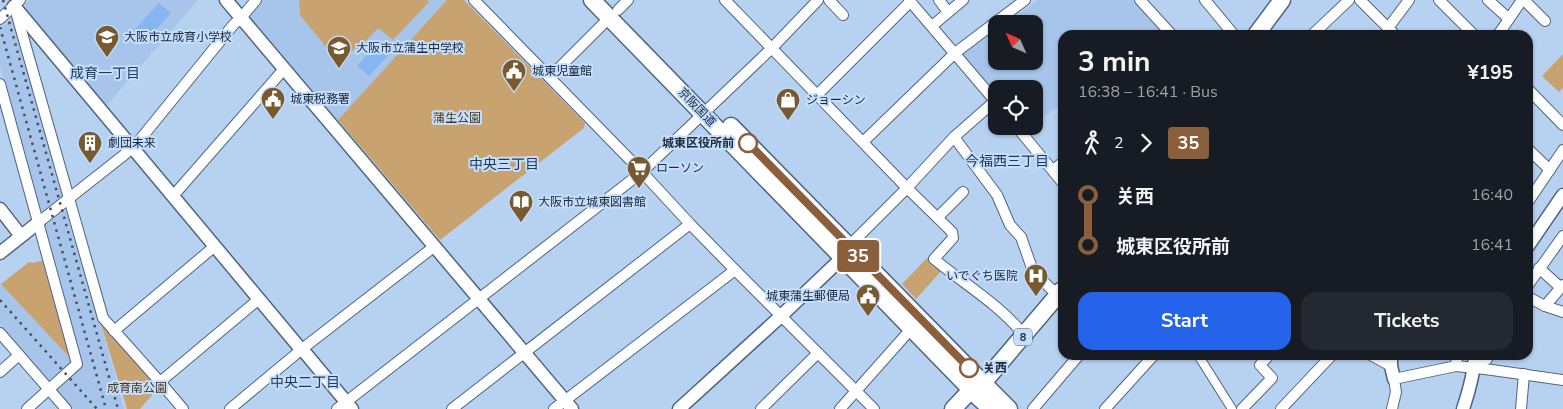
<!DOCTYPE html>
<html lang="en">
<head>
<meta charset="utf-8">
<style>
  :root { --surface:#171b24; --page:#242831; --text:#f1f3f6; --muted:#9ea1a6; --accent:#2563eb }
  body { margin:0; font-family:"Nunito Sans","Noto Sans JP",sans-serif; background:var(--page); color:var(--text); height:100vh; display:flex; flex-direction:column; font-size:19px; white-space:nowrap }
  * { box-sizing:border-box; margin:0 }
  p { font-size:16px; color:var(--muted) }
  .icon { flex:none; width:28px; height:28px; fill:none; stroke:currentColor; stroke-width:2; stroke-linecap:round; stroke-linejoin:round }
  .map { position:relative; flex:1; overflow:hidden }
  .side { position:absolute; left:1058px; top:30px; width:475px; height:330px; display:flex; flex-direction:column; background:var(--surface); border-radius:15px; box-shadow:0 1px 4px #0004 }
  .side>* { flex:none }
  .badge { padding:0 10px; border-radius:4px; font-size:18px; line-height:32px }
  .needle { width:32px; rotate:315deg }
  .controls { position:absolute; left:988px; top:15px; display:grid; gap:10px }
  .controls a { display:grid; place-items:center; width:55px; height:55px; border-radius:10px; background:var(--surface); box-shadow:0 1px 4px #0004; font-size:25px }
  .map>.badge { position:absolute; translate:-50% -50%; box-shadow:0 0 0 2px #fff }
  .legs { display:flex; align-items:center; gap:8px; height:55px; padding:0 20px; font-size:16px }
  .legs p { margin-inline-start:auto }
  .headline { display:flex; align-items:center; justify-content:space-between; height:85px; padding:0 20px }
  h1 { font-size:28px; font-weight:700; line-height:38px }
  .action { display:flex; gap:10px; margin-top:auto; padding:10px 20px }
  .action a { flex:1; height:58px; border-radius:15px; background:var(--accent); color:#fff; font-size:20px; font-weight:700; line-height:58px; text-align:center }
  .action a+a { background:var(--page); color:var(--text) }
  ul { padding:0 20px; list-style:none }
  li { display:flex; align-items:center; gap:18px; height:50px; font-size:19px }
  li i { display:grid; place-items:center; width:8px; height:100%; margin:0 6px; background:currentColor }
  li i::after { content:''; width:12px; height:12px; margin:-6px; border:4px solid; border-radius:50%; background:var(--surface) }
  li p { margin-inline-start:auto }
  li:first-child i { background:linear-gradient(#0000 50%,currentColor 0) }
  li:last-child i { background:linear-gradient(currentColor 50%,#0000 0) }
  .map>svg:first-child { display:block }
</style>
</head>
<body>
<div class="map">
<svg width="1563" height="409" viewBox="0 0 1563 409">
  <rect width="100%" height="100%" fill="#b7d1f1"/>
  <g fill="#a7c5ea">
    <polygon points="30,0 198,0 106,106 25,10 25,4"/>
    <polygon points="263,0 447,0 338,120 252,19 251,14"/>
    <polygon points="1038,0 1133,0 1166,34 1164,35 1062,35 1062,104 1034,124 1034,89 996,89 996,95 962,54 996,30 996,61 1034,61 1034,24 1005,24"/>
    <polygon points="11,19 14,20 64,192 62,198 43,213 43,211 40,210 0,66 0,29"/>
    <polygon points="65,210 66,212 69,211 124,409 73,409 58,392 59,387 83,364 46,231 46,225"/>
    <polygon points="0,283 73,361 53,381 47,380 0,325"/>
  </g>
  <g fill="#c8a370">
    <polygon points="299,0 427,0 429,2 393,40 378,28 358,49 356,47 340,64 300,15"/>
    <polygon points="447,0 464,0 585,123 584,128 440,240 338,120"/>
    <polygon points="1563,54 1563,88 1559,92 1542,76"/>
    <polygon points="927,258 943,269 916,299 902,284"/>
    <polygon points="44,260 73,361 1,284 29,262 33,263"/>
    <polygon points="100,321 158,388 140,409 127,409"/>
  </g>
  <g fill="#86b6f2">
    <polygon points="159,3 171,13 147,40 135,29"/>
    <polygon points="380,40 392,51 369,76 357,66"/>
  </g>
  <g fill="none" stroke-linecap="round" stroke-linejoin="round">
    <defs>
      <polyline id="pedestrian" points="1198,355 1232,409"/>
      <g id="minor">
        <polyline points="474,0 642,172 690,224 735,270 874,409"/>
        <path d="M725,0L907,188L952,232L953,238L934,259C964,284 999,304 1024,335"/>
        <polyline points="829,0 843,15"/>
        <polyline points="909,0 996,102"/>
        <polyline points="939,0 948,12"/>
        <polyline points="1140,0 1172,35"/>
        <polyline points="1205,0 1234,35"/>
        <polyline points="1360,0 1395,35"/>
        <polyline points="1439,0 1474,35"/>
        <polyline points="1488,0 1509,19"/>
        <polyline points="1524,0 1545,21"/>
        <polyline points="618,10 628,0"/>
        <polyline points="16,12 103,318 160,382"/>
        <polyline points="0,19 20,0"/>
        <polyline points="932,26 963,0"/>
        <polyline points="1388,28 1409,0"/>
        <polyline points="1312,35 1349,0"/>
        <polyline points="1498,35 1522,0"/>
        <polyline points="550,77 609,18"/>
        <polyline points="0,84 77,364 27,409"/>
        <polyline points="1528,89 1563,125"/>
        <polyline points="817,95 910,2"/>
        <polyline points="1016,126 1062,182"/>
        <polyline points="954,137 997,195 1010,225 1021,237 1033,271 1051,289 1061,292"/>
        <polyline points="863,142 955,53 1025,0"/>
        <polyline points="1528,149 1550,170"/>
        <polyline points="1053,170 1062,163"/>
        <polyline points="173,196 284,69"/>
        <polyline points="1528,202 1563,150"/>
        <polyline points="938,217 963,192"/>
        <polyline points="39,222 124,155 138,142 234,24 241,18 256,0"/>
        <polyline points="849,246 907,188 954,137 995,101"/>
        <polyline points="1539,268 1560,287"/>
        <polyline points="1528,285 1563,236"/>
        <polyline points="1528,297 1545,306 1563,312"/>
        <polyline points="1545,306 1563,285"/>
        <polyline points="114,331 215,246"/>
        <polyline points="0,333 66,409"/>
        <polyline points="1371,355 1391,366"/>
        <polyline points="1456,366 1457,355"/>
        <polyline points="1474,367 1487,359 1489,355"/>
        <polyline points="0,372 19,355"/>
        <polyline points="183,409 160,382 259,299"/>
        <polyline points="230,409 302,349 435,246"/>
        <polyline points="337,409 642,172 772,48 818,0"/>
        <polyline points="452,409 690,224"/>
        <polyline points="554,409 735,270"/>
        <polyline points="761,409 818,353"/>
        <polyline points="840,409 911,329"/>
        <polyline points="1033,409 1079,355"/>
        <polyline points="1105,409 1154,355"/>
        <polyline points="1242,409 1272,378 1260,365 1269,355"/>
        <polyline points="1281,409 1332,355"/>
        <polyline points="1392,409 1396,392 1394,379 1456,366 1485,369 1563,380"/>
        <polyline points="1521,409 1524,374"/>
      </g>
      <g id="tertiary">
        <polyline points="226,0 572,409"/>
        <polyline points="14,6 299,347 302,349 352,409"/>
        <polyline points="0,209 21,236"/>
        <polyline points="1528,246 1563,195"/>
        <polyline points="0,253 39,222"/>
        <polyline points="1391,355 1391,366 1394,379"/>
        <polyline points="679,409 781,316 843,257"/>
        <path d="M1463,409C1469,391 1474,374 1475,355"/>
      </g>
      <g id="primary">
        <polyline points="1256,35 1282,0"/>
        <polyline points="978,397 991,409"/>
        <polyline points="1009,409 983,383 1062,290"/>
      </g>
      <g id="trunk">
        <polyline points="592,0 978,397"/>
        <polyline points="731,126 983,383"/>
        <polyline points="953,409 971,390 979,385"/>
      </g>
    </defs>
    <use href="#pedestrian" stroke="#4e6581" stroke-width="10"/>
    <use href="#minor" stroke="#4e6581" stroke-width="12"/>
    <use href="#tertiary" stroke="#4e6581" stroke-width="15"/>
    <use href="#primary" stroke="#4e6581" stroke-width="19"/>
    <use href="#trunk" stroke="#4e6581" stroke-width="19"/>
    <use href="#pedestrian" stroke="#fff" stroke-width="8"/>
    <use href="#minor" stroke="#fff" stroke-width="10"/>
    <use href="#tertiary" stroke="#fff" stroke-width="12"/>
    <use href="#primary" stroke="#fff" stroke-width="16"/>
    <use href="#trunk" stroke="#fff" stroke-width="16"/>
    <g stroke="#435061" stroke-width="2.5" stroke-dasharray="2.5 5" stroke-linecap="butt">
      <polyline points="3,0 118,409"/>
      <polyline points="0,27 106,409"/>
      <polyline points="0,300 97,409"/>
    </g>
  </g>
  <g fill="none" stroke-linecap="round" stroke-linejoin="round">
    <defs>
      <polyline id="line-1" points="748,143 969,368"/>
    </defs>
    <use href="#line-1" stroke="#fff" stroke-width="11"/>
    <use href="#line-1" stroke="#8b5e3c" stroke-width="8"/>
  </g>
  <defs>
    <symbol id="school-pin" viewBox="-11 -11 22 30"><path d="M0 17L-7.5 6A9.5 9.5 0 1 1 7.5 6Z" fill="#785a2e" stroke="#c4deff"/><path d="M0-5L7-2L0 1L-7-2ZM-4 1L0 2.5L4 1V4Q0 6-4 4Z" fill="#fff"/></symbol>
    <symbol id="civic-pin" viewBox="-11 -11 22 30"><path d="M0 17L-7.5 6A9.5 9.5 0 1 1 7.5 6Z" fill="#785a2e" stroke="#c4deff"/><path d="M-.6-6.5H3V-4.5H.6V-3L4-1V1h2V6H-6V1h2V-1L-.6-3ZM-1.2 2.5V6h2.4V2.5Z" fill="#fff"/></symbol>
    <symbol id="shop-pin" viewBox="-11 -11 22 30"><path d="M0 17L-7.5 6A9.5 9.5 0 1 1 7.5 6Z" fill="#785a2e" stroke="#c4deff"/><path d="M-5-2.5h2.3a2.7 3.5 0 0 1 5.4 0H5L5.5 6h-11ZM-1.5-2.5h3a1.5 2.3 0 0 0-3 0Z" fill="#fff"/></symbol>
    <symbol id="building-pin" viewBox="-11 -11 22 30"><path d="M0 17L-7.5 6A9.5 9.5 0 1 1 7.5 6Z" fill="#785a2e" stroke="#c4deff"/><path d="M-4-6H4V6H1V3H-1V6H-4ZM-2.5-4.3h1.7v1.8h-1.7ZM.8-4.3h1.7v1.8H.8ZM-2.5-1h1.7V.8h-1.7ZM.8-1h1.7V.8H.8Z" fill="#fff"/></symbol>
    <symbol id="supermarket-pin" viewBox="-11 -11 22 30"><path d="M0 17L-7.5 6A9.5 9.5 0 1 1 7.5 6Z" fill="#785a2e" stroke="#c4deff"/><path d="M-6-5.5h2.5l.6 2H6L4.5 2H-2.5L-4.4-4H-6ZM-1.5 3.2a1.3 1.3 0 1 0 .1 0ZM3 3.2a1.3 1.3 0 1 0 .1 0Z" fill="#fff"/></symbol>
    <symbol id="library-pin" viewBox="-11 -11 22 30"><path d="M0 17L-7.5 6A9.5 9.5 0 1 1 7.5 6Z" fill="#785a2e" stroke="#c4deff"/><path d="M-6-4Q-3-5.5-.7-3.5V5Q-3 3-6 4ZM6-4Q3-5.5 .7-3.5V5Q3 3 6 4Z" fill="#fff"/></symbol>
    <symbol id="hospital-pin" viewBox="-11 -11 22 30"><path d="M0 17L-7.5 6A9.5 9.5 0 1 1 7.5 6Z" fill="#785a2e" stroke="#c4deff"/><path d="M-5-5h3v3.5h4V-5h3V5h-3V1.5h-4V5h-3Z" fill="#fff"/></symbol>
  </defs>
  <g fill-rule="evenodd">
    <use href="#school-pin" x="93" y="23" width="28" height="38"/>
    <use href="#school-pin" x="325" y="34" width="28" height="38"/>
    <use href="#civic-pin" x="500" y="57" width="28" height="38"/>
    <use href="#civic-pin" x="259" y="85" width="28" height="38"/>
    <use href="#shop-pin" x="774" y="86" width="28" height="38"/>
    <use href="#building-pin" x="76" y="129" width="28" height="38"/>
    <use href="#supermarket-pin" x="625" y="154" width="28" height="38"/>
    <use href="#library-pin" x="507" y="188" width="28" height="38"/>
    <use href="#hospital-pin" x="1022" y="262" width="28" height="38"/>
    <use href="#civic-pin" x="854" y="282" width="28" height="38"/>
  </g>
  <g fill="#fff" stroke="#8b5e3c" stroke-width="2.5">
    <circle cx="748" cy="143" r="9"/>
    <circle cx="969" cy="368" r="9"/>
  </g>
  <g text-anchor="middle" stroke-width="4" stroke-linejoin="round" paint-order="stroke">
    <rect fill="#c4deff" stroke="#526173" stroke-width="1" x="1014" y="328.5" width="18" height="17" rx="4"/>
    <g font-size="11" font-weight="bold" fill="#212b37">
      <text x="1023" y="341">8</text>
    </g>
    <g font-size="12" fill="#212b37" stroke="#c4deff" text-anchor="start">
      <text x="124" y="41">大阪市立成育小学校</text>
      <text x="356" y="52">大阪市立蒲生中学校</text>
      <text x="532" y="75">城東児童館</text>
      <text x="290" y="103">城東税務署</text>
      <text x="806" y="104">ジョーシン</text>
      <text x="108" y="147">劇団未来</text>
      <text x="656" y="172">ローソン</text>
      <text x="538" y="206">大阪市立城東図書館</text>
      <text x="1018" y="280" text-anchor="end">いでぐち医院</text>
      <text x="850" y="300" text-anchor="end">城東蒲生郵便局</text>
    </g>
    <g font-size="12" fill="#212b37" stroke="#c4deff">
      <text transform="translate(697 107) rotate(46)" y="4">京阪国道</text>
    </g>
    <g font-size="12" fill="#4d350f" stroke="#c4deff">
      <text x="457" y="122">蒲生公園</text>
      <text x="137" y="392">成育南公園</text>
    </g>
    <g font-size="12" font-weight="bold" fill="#212b37" stroke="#c4deff" text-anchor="end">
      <text x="734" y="147">城東区役所前</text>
      <text x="983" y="372" text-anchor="start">关西</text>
    </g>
    <g font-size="14" fill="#243953" stroke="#c4deff">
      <text x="105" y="78">成育一丁目</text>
      <text x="1007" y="166">今福西三丁目</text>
      <text x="504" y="169">中央三丁目</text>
      <text x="305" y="387">中央二丁目</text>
    </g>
  </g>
</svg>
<div class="controls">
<a><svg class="needle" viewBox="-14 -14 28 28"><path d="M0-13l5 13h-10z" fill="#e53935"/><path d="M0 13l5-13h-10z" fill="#9ea1a6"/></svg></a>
<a><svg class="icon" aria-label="locate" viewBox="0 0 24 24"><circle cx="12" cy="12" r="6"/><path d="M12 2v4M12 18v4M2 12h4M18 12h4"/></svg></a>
</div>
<b class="badge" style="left:858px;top:256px;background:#8b5e3c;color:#fff">35</b>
<section class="side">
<div class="headline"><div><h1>3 min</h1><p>16:38 – 16:41 · Bus</p></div><b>¥195</b></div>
<div class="legs"><svg class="icon" aria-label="walk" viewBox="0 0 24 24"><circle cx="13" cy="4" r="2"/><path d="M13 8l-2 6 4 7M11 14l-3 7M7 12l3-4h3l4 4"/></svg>2<svg class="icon" aria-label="forward" viewBox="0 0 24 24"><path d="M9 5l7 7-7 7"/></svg><b class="badge" style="background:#8b5e3c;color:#fff">35</b></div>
<ul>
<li><i style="color:#8b5e3c"></i><b>关西</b><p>16:40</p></li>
<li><i style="color:#8b5e3c"></i><b>城東区役所前</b><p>16:41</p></li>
</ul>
<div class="action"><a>Start</a><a>Tickets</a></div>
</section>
</div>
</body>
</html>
